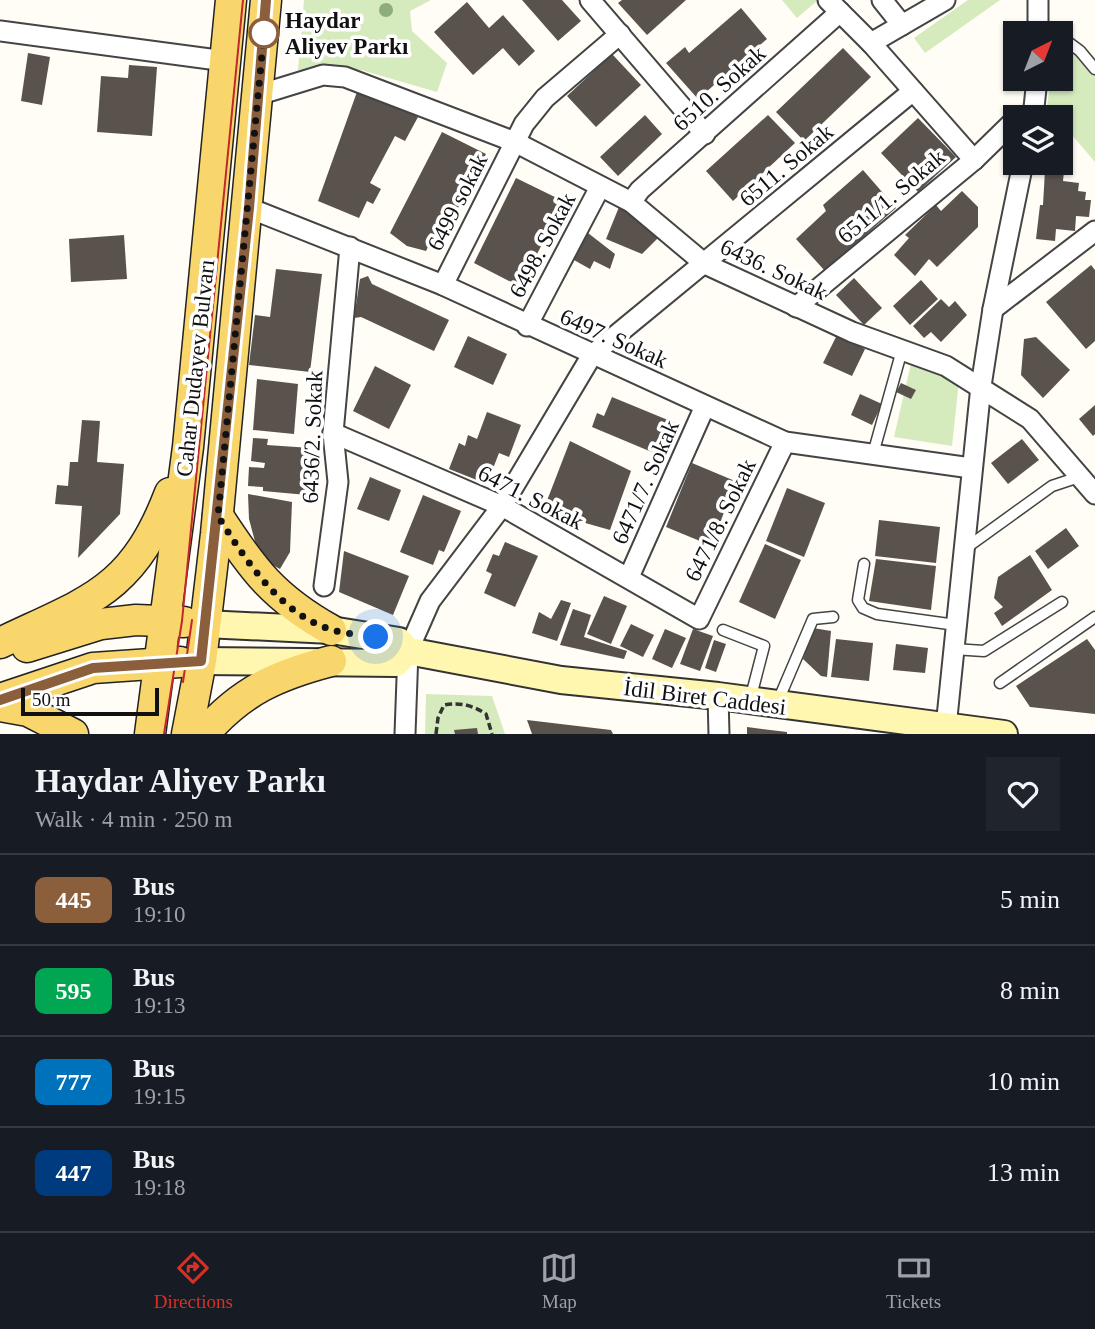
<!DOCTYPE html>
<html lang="en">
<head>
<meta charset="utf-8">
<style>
  :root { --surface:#171b24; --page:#20242c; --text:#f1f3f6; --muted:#9ea1a6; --line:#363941; --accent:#d93025 }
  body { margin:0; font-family:Georgia,serif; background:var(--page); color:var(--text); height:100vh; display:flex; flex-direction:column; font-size:26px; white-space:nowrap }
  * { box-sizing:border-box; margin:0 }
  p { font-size:23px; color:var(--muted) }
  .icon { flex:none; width:38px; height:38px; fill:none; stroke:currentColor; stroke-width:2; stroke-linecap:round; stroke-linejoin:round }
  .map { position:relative; height:734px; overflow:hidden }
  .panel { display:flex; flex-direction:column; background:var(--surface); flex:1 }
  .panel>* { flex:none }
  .badge { padding:0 14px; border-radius:10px; font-size:24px; line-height:46px }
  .needle { width:46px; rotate:42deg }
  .controls { position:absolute; left:1003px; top:21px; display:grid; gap:14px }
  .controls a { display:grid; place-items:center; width:70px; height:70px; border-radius:0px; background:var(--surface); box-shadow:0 2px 5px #0004; font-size:35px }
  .scale { position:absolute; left:21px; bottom:18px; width:138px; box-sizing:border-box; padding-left:7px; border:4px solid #111; border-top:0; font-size:19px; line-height:24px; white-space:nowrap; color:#111; -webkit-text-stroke:5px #fff; paint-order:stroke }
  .you { position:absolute; width:35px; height:35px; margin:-18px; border:5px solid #fff; border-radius:50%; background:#1a73e8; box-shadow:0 0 0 10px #1a73e833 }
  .map>.badge { position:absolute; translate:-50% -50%; box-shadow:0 0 0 4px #fff }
  .round { display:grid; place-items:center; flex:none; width:74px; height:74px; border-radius:0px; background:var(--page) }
  .head { display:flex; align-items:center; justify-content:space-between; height:119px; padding:0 35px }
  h1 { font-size:33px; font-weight:800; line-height:52px }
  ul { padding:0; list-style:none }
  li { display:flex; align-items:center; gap:21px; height:91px; padding:0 35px; border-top:2px solid var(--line) }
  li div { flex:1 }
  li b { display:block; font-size:26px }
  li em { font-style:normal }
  li .badge { min-width:77px; font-weight:700; text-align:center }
  .dock { display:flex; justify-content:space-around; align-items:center; height:98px; border-top:2px solid var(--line); background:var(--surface); font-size:19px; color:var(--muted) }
  .dock a { display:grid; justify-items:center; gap:4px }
  .dock .current { color:var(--accent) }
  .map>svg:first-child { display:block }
</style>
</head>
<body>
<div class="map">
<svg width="1095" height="734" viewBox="0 0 1095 734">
  <rect width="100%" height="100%" fill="#fffdf5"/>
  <g fill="#d5ebbd">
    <polygon points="304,0 431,0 410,11 412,31 447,63 437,92 361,70 298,70"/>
    <polygon points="782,0 817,0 817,1 797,18"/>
    <polygon points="968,0 1000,0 925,53 914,38"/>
    <polygon points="1061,41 1067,42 1095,74 1095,162 1061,122 1060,117 1047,106 1051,79 1060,79"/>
    <polygon points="912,359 959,380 952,446 894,437"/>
    <polygon points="426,694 492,696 505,734 425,734"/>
  </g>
  <g fill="#5a524d">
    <polygon points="522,0 562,0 581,21 558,41"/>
    <polygon points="622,0 686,0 647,35 618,3"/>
    <polygon points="467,2 489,28 503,15 535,51 519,66 503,48 473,75 434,32"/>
    <polygon points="741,8 767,39 698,99 666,63 685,47 689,53"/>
    <polygon points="843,48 871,77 804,141 776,112"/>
    <polygon points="28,53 50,57 42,105 21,101"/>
    <polygon points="612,54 641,85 596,127 567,96"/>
    <polygon points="129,65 157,67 152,136 97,132 101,76 128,78"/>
    <polygon points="358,89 418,117 405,141 395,136 370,183 381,189 373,204 367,201 359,218 318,201"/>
    <polygon points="645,115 662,134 618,176 600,157"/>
    <polygon points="768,115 795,143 733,201 706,171"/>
    <polygon points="918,118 956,157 918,192 881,153"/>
    <polygon points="442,132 486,154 458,208 450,204 426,251 407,246 390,233"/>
    <polygon points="863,170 896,208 825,271 796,239 826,211 823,205"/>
    <polygon points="1045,170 1064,172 1063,181 1079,183 1078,191 1086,192 1085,200 1091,200 1089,217 1076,216 1075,231 1056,229 1055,241 1036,239 1040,205 1043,205"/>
    <polygon points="516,178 563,201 521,287 474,263"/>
    <polygon points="962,191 978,207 978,227 937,267 929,259 915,276 894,255 909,238 905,235 936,205 941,211"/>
    <polygon points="619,207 643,216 661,235 642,254 606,239"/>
    <polygon points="588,233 615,254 610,269 594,261 590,269 574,260"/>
    <polygon points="124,235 127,279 71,282 69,239"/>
    <polygon points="1091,265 1095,270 1095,341 1086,349 1046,302"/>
    <polygon points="276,269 322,274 310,372 249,365 255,315 270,317"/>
    <polygon points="368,276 372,284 449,320 434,351 361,317 354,318 360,279"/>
    <polygon points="854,278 882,308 864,325 836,295"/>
    <polygon points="921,280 938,299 910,325 893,306"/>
    <polygon points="941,299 949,307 955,301 967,315 941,342 931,332 924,338 913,326"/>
    <polygon points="837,335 865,349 852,376 823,363"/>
    <polygon points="468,336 507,354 493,385 454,367"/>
    <polygon points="1036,337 1070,370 1043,398 1021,375 1024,339"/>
    <polygon points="375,366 411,385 389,429 353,411"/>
    <polygon points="257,379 298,384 294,434 253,430"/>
    <polygon points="901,383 916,390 911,399 896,392"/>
    <polygon points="860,394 882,404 872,425 851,415"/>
    <polygon points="612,397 680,425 666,458 592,427 597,413 604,416"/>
    <polygon points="1095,405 1095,434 1093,436 1079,419"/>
    <polygon points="487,412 521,425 509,457 499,453 487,484 449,469 459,443 465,446 468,435 477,439"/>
    <polygon points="82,420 100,421 97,462 124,464 120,514 78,558 82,506 55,504 57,485 68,486 70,462 78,462"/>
    <polygon points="253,438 268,439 267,445 311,448 307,495 263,491 263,487 248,486 249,467 264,468 265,463 251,461"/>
    <polygon points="1022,439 1039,460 1008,484 991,463"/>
    <polygon points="570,441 631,471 610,530 543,511"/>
    <polygon points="692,463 735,481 712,546 666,527"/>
    <polygon points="370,477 401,490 389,521 357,509"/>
    <polygon points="787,488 825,503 804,557 766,541"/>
    <polygon points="248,494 292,502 290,552 280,569 267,562 257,549 249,519"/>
    <polygon points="423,495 461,511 444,552 439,550 433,565 400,552"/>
    <polygon points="879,520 940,527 936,563 875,556"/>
    <polygon points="1066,528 1079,546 1048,569 1035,551"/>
    <polygon points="505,542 538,556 515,607 484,593 492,574 486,571 493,554 499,556"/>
    <polygon points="765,544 801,560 775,619 739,602"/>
    <polygon points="344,551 409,576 393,615 339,592"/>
    <polygon points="1030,555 1052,590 1002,626 994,613 1003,607 994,598 998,577"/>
    <polygon points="876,559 936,566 931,610 869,601"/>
    <polygon points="604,596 627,606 611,644 587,634"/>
    <polygon points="561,600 571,603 557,641 532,633 539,612 551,619"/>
    <polygon points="573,609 591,615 584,637 627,651 624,659 560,645"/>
    <polygon points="631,624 654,635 643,657 620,646"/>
    <polygon points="813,628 831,631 827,677 821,676 803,659"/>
    <polygon points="665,629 686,638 672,668 652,659"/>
    <polygon points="693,629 713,636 700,671 680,664"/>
    <polygon points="836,639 873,643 869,681 831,677"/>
    <polygon points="1087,639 1095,650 1095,714 1030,707 1016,686"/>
    <polygon points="714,640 726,644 716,672 705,668"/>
    <polygon points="896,644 928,648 925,673 893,670"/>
    <polygon points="527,720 611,730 613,734 532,734"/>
    <polygon points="747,727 787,732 787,734 747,734"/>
    <polygon points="477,728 478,734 455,734 454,730"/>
  </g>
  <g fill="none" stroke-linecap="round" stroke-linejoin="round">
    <defs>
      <g id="lane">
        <polyline points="1038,28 1052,33"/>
        <polyline points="1060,36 1080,51 1095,69"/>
        <polyline points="873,454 902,350"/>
        <polyline points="966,548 1052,486 1079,477"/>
        <polyline points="864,564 858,600 863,608 877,614 956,625"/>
        <polyline points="723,630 764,646 750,700"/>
        <polyline points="953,649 984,651 1062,602"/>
        <polyline points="1000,683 1095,617"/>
        <polyline points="778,701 813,619 833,617"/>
      </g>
      <g id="street">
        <polyline points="590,0 705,134"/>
        <polyline points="828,0 871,43 974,160"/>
        <polyline points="882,0 902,25"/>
        <polyline points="0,31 225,61"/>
        <polyline points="1038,33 1038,0"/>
        <polyline points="871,43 945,0"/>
        <polyline points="258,95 323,75 345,77 515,142 631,202 705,264 852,332 946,366 1030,419 1095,494"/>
        <polyline points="1033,117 1037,79"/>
        <polyline points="631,202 640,190 840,12"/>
        <polyline points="249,208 443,285 785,442 971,468"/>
        <polyline points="443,285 524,124 545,98 620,34"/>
        <polyline points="796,307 974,160 1015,120"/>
        <polyline points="993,309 1095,231"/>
        <polyline points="527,326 600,187"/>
        <polyline points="333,433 502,506 699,619 785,442"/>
        <polyline points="629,577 705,406"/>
        <polyline points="324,586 338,482 333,433 350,247"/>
        <polyline points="718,696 719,734"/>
        <polyline points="946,727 981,386 993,309 1023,163"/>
        <polyline points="405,734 408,651 430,601 502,506 592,355 913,91"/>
      </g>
      <g id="secondary">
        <polyline points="205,624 331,630 399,641 408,651"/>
        <polyline points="408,651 561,680 718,696 1004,734"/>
        <polyline points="201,661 396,663 408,651"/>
      </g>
      <g id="primary">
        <path d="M218,516C253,570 274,598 331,630"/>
        <path d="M0,643C90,600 132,592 170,493"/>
        <polyline points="27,647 101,624 136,620 184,622"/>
        <polyline points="0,699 93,668 180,662"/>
        <polyline points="0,706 28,711 73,734"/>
        <polyline points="150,734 188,447 231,0"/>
        <polyline points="187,734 201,661 216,534 266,0"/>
        <path d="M204,734C241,691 277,675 331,661"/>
      </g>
    </defs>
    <use href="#lane" stroke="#444" stroke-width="13"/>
    <use href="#street" stroke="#444" stroke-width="23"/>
    <use href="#secondary" stroke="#333" stroke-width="30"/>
    <use href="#primary" stroke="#222" stroke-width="33"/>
    <path stroke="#333" stroke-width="3.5" stroke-dasharray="7 3.5" stroke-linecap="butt" d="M436,734L438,718L444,705C460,702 472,705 486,714L492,734"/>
    <use href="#lane" stroke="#fff" stroke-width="10"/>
    <use href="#street" stroke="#fff" stroke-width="19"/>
    <use href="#secondary" stroke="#fff6b0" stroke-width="26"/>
    <use href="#primary" stroke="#f9d66b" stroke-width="30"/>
    <g stroke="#c4262e" stroke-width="2">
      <polyline points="183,682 192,620"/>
      <polyline points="164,734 182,621 243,0"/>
    </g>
  </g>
  <circle fill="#8dad7f" cx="386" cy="10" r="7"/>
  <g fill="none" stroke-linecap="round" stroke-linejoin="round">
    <defs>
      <polyline id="line" points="0,700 93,668 201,661 249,208 266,0"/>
    </defs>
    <use href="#line" stroke="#fff" stroke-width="16"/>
    <use href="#line" stroke="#8b5e3c" stroke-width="10"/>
    <path stroke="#111" stroke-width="7" stroke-dasharray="0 12.6" d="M264,33L218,516C245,559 280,615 333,630C346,634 362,635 376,637"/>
  </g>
  <circle fill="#fff" stroke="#8b5e3c" stroke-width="3.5" cx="264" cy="33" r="14"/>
  <g text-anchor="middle" stroke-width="7" stroke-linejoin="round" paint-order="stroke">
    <g font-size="23" font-weight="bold" fill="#111" stroke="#fff" text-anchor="start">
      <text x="285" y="28">Haydar<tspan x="285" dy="26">Aliyev Parkı</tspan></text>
    </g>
    <g font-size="23" fill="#111" stroke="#fff">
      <text transform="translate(719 88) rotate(-42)" y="8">6510. Sokak</text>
      <text transform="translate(786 165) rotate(-40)" y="8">6511. Sokak</text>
      <text transform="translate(891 196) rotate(-40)" y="8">6511/1. Sokak</text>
      <text transform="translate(457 202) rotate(-63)" y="8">6499 sokak</text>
      <text transform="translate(542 245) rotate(-62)" y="8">6498. Sokak</text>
      <text transform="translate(774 269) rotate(25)" y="8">6436. Sokak</text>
      <text transform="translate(614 338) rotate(24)" y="8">6497. Sokak</text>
      <text transform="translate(195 368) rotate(-84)" y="8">Cahar Dudayev Bulvarı</text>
      <text transform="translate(312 437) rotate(-88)" y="8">6436/2. Sokak</text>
      <text transform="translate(645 482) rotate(-66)" y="8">6471/7. Sokak</text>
      <text transform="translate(531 497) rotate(27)" y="8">6471. Sokak</text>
      <text transform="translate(720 520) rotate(-64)" y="8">6471/8. Sokak</text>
      <text transform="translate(705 697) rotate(7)" y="8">İdil Biret Caddesi</text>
    </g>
  </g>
</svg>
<div class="controls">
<a><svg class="needle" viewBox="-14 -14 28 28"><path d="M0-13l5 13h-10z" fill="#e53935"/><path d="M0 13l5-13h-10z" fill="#9ea1a6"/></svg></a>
<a><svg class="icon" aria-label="layers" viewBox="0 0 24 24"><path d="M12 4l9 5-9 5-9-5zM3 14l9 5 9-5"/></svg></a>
</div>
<div class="scale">50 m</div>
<div class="you" style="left:376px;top:637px"></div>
</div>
<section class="panel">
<div class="head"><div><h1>Haydar Aliyev Parkı</h1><p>Walk · 4 min · 250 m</p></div><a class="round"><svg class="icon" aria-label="heart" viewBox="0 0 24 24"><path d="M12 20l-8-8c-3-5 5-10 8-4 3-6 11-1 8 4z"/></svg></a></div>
<ul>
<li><span class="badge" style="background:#8b5e3c;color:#fff">445</span><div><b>Bus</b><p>19:10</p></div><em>5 min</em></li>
<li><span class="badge" style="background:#00a651;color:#fff">595</span><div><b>Bus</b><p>19:13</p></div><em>8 min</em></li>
<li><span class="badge" style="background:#0072bc;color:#fff">777</span><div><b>Bus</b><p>19:15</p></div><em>10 min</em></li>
<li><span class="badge" style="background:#003b80;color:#fff">447</span><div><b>Bus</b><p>19:18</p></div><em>13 min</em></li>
</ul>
</section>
<nav class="dock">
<a class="current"><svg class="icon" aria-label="directions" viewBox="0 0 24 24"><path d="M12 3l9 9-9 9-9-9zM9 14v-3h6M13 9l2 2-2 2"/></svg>Directions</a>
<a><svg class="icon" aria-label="map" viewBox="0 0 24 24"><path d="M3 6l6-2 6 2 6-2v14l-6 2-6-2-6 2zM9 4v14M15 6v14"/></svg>Map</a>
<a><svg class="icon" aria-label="tickets" viewBox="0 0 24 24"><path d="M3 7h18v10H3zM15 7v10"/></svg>Tickets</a>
</nav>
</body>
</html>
